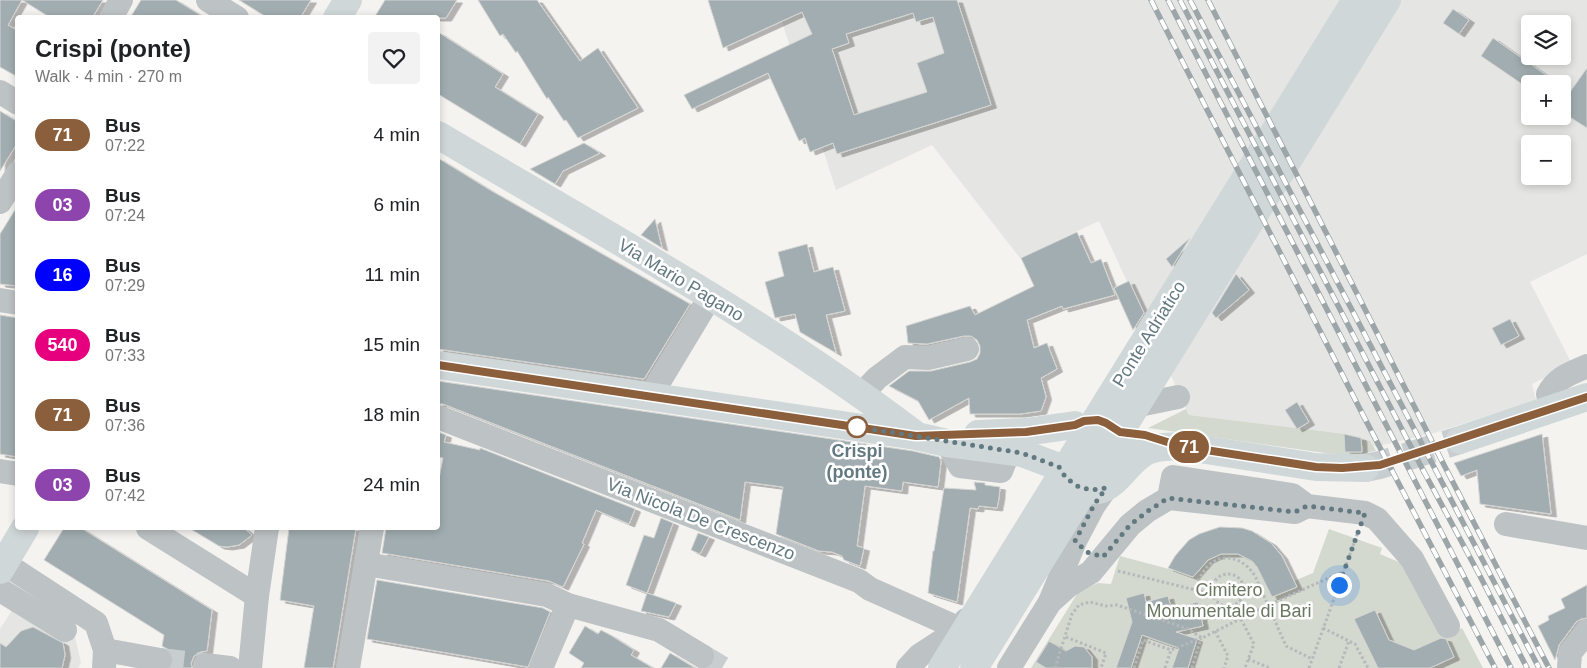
<!DOCTYPE html>
<html lang="en">
<head>
<meta charset="utf-8">
<style>
  :root { --surface:#fff; --page:#f2f2f2; --text:#202124; --muted:#757577 }
  body { margin:0; font-family:Helvetica,sans-serif; background:var(--page); color:var(--text); height:100vh; display:flex; flex-direction:column; font-size:19px; white-space:nowrap }
  * { box-sizing:border-box; margin:0 }
  p { font-size:16px; color:var(--muted) }
  .icon { flex:none; width:28px; height:28px; fill:none; stroke:currentColor; stroke-width:2; stroke-linecap:round; stroke-linejoin:round }
  .map { position:relative; flex:1; overflow:hidden }
  .panel { position:absolute; left:15px; top:15px; width:425px; height:515px; display:flex; flex-direction:column; background:var(--surface); border-radius:5px; box-shadow:0 2px 8px #0003 }
  .panel>* { flex:none }
  .badge { padding:0 10px; border-radius:16px; font-size:18px; line-height:32px }
  .buttons { position:absolute; left:1521px; top:15px; display:grid; gap:10px }
  .buttons a { display:grid; place-items:center; width:50px; height:50px; border-radius:5px; background:var(--surface); box-shadow:0 2px 8px #0003; font-size:25px }
  .you { position:absolute; width:25px; height:25px; margin:-12px; border:4px solid #fff; border-radius:50%; background:#1a73e8; box-shadow:0 0 0 8px #1a73e833 }
  .map>.badge { position:absolute; translate:-50% -50%; box-shadow:0 0 0 2px #fff }
  .round { display:grid; place-items:center; flex:none; width:52px; height:52px; border-radius:5px; background:var(--page) }
  .overview { display:flex; align-items:center; justify-content:space-between; height:85px; padding:0 20px }
  h1 { font-size:24px; font-weight:700; line-height:38px }
  ul { padding:0; list-style:none }
  li { display:flex; align-items:center; gap:15px; height:70px; padding:0 20px }
  li div { flex:1 }
  li b { display:block; font-size:19px }
  li em { font-style:normal }
  li .badge { min-width:55px; font-weight:700; text-align:center }
  .map>svg:first-child { display:block }
</style>
</head>
<body>
<div class="map">
<svg width="1587" height="668" viewBox="0 0 1587 668">
  <defs>
    <filter id="shadow"><feDropShadow dx="5.5" dy="3" stdDeviation="0" flood-color="#0004"/></filter>
  </defs>
  <rect width="100%" height="100%" fill="#f4f3f0"/>
  <g fill="#e5e5e4" fill-rule="evenodd">
    <path d="M775,0H1587V254L1530,282L1572,364L1532,384L1536,400L1434,433L1374,447L1370,441L1346,434L1189,415L1099,221L1020,258L932,145L836,190ZM1530,24H1562V56H1530ZM1530,84H1562V116H1530ZM1530,144H1562V176H1530Z"/>
    <polygon points="23,593 72,624 81,663 78,668 0,668 0,629"/>
  </g>
  <g fill="#d4d9cf">
    <polygon points="1186,409 1189,415 1346,434 1346,444 1361,443 1361,438 1370,441 1376,451 1351,455 1325,453 1148,428"/>
    <path d="M1220,527C1262,526 1278,546 1294,581L1313,573L1329,529L1382,548L1380,554L1408,566L1445,636L1462,628L1483,668H1031L1077,594L1091,586L1098,583L1111,584L1120,556L1169,569C1178,545 1196,533 1220,527Z"/>
  </g>
  <g fill="#a1adb0" stroke="#d5d5d3" fill-rule="evenodd" filter="url(#shadow)">
    <polygon points="0,0 103,0 92,18 51,18 22,0 8,25 18,31 18,77 0,67"/>
    <polygon points="141,0 176,0 205,18 130,18"/>
    <polygon points="239,0 311,0 300,18 268,18"/>
    <polygon points="385,0 457,0 446,18 374,18"/>
    <polygon points="478,0 537,0 580,61 598,48 638,108 578,138 566,120 564,121 548,97 547,99 517,51 516,53 503,34 500,36"/>
    <path d="M708,0H957L991,105L837,154L833,143L810,152L805,138L799,141L768,73L692,109L684,95L812,34L802,12L723,48ZM913,13L916,22L933,17L944,53L917,63L927,92L854,115L832,49L849,43L846,34Z"/>
    <polygon points="1453,9 1469,20 1459,34 1443,23"/>
    <polygon points="438,32 503,74 495,87 538,114 520,144 438,94"/>
    <polygon points="1493,38 1559,84 1522,84 1481,56"/>
    <polygon points="1587,68 1587,128 1562,112 1562,86 1570,92"/>
    <polygon points="0,111 18,122 18,142 0,171"/>
    <polygon points="584,143 600,153 563,171 555,184 530,169"/>
    <polygon points="438,158 490,190 690,304 644,379 438,349"/>
    <polygon points="18,205 18,286 0,284 0,234"/>
    <polygon points="655,219 662,248 641,235"/>
    <polygon points="1077,232 1091,263 1101,259 1115,295 1063,309 1062,306 1027,320 1034,348 1047,343 1057,369 1041,378 1046,397 1041,411 1020,414 970,414 969,398 929,420 918,401 889,386 909,371 931,371 970,362 977,359 980,353 980,346 977,340 971,336 964,336 927,344 908,343 906,326 970,306 975,315 1034,286 1021,258"/>
    <polygon points="1190,238 1172,267 1166,259"/>
    <polygon points="807,244 814,272 833,267 845,311 826,315 836,353 800,332 795,314 775,318 765,282 784,276 778,252"/>
    <polygon points="1236,274 1249,290 1216,318 1212,313"/>
    <polygon points="1129,281 1144,313 1133,330 1114,288"/>
    <polygon points="0,315 18,318 18,457 0,454"/>
    <polygon points="1510,319 1519,336 1501,345 1492,328"/>
    <polygon points="438,381 913,451 939,457 941,461 938,487 903,482 902,491 865,486 857,546 864,548 860,566 844,560 842,556 832,552 819,551 776,534 783,487 745,482 740,520 443,404 438,404"/>
    <polygon points="1297,402 1309,422 1297,429 1285,410"/>
    <polygon points="438,432 446,435 444,442 480,450 480,448 635,509 629,524 596,510 582,543 584,544 563,587 549,581 382,553 386,528 438,528 438,484 443,458 438,457"/>
    <polygon points="1344,434 1361,438 1362,452 1345,452"/>
    <polygon points="1542,434 1551,514 1480,504 1477,470 1461,476 1454,463"/>
    <polygon points="974,482 985,483 985,485 1000,487 999,498 997,508 979,506 978,509 970,508 957,602 928,593 933,551 934,551 944,488 976,490"/>
    <polygon points="661,518 673,523 647,593 626,585 644,535 654,538"/>
    <polygon points="1220,527 1242,528 1252,531 1271,543 1282,556 1297,587 1272,597 1257,567 1252,561 1238,554 1221,554 1208,560 1193,577 1168,568 1175,556 1189,540 1199,534"/>
    <polygon points="64,528 81,528 212,610 207,651 200,652 194,656 191,663 192,668 171,668 174,662 173,656 169,650 162,646 164,635 44,560"/>
    <polygon points="189,528 244,528 252,535 239,545 227,547 219,546"/>
    <polygon points="289,528 356,528 333,668 304,668 314,606 280,600"/>
    <polygon points="698,533 709,537 700,554 691,550"/>
    <polygon points="377,580 543,608 550,612 528,667 367,639"/>
    <polygon points="1587,585 1587,618 1581,619 1576,622 1559,645 1555,660 1538,626 1549,620 1548,616 1565,608 1561,599"/>
    <polygon points="647,593 676,603 669,617 641,611"/>
    <polygon points="1144,593 1146,602 1168,596 1171,608 1198,602 1203,626 1176,632 1197,639 1188,668 1172,668 1179,648 1142,635 1131,668 1116,668 1132,622 1126,598"/>
    <polygon points="1375,610 1389,640 1414,650 1441,638 1446,639 1454,657 1430,668 1378,668 1354,619"/>
    <polygon points="585,626 598,634 601,630 612,636 634,650 631,655 653,668 581,668 584,663 569,653"/>
    <polygon points="33,627 63,643 65,655 62,668 0,668 0,643 6,647 21,631"/>
    <polygon points="1049,641 1066,651 1075,646 1084,647 1092,657 1092,668 1046,668 1036,662"/>
    <polygon points="670,653 695,668 661,668"/>
  </g>
  <g fill="none" stroke-linecap="round" stroke-linejoin="round">
    <g stroke="#c8cecf" stroke-width="24" stroke-dasharray="24 12" stroke-linecap="butt">
      <polyline points="702,656 722,668"/>
      <polyline points="160,660 205,665"/>
    </g>
    <polyline stroke="#c8cecf" stroke-width="28" stroke-dasharray="28 14" stroke-linecap="butt" points="1365,468 1380,465 1460,440"/>
    <g stroke="#b5b9bb" stroke-width="3" stroke-dasharray="2.5 2.5" stroke-linecap="butt">
      <polyline points="1118,571 1212,594"/>
      <circle cx="1228" cy="590" r="16"/>
      <path d="M1194,590C1198,582 1202,572 1208,566C1224,550 1247,560 1256,578L1286,646L1312,659"/>
      <polyline points="1234,606 1254,644 1245,668"/>
      <polyline points="1323,628 1355,644 1368,668"/>
      <polyline points="1215,631 1228,656 1224,668"/>
      <polyline points="1066,637 1106,653 1101,668"/>
      <polyline points="1248,659 1270,668"/>
      <polyline points="1055,668 1072,614 1079,605 1090,602 1106,606 1117,605 1188,629 1202,638 1260,609 1344,571"/>
      <polyline points="1134,668 1143,640 1171,650 1201,638"/>
      <polyline points="1165,668 1171,650"/>
      <polyline points="1192,668 1201,638"/>
      <polyline points="1309,668 1358,532"/>
      <polyline points="1339,668 1349,641"/>
    </g>
    <g stroke="#bdc2c4" stroke-width="24">
      <polyline points="208,0 237,18"/>
      <polyline points="111,18 121,0"/>
      <polyline points="0,92 18,103"/>
      <polyline points="0,202 18,173"/>
      <polyline points="0,300 18,303"/>
      <polyline points="862,394 877,378 905,357 928,358 967,349"/>
      <polyline points="651,395 710,297"/>
      <path d="M1552,410L1548,394C1557,377 1570,374 1587,366"/>
      <polyline points="1124,412 1134,406 1178,397"/>
      <polyline points="438,417 859,581 870,589 960,629"/>
      <polyline points="947,443 960,466 1001,471 1009,451"/>
      <polyline points="0,471 18,474"/>
      <polyline points="1169,498 1173,477 1292,495 1307,506 1365,513 1377,519 1412,559 1448,626"/>
      <polyline points="1506,524 1587,538"/>
      <polyline points="148,528 257,596"/>
      <polyline points="4,563 96,623 105,650 104,668"/>
      <polyline points="366,564 547,595 568,605"/>
      <polyline points="0,590 65,630"/>
      <polyline points="1050,602 1068,586 1091,572 1130,525 1147,511 1169,498 1295,512 1307,506"/>
      <polyline points="105,650 160,660"/>
      <polyline points="205,665 230,668"/>
      <polyline points="250,668 257,596 267,528"/>
      <polyline points="348,668 372,528"/>
      <polyline points="541,668 568,605 659,630 702,656"/>
      <polyline points="908,668 920,655 960,629 966,620"/>
      <polyline points="1009,668 1050,602 1075,541 1094,505 1106,488"/>
      <polyline points="1569,668 1570,653 1587,631"/>
    </g>
    <g stroke="#d0d7d9" stroke-width="28">
      <polyline points="337,18 348,0"/>
      <path d="M438,135C598,230 764,320 913,433"/>
      <polyline points="438,365 916,436 947,443 1022,453 1059,467"/>
      <path d="M1110,426C1127,438 1132,453 1123,472"/>
      <polyline points="978,434 1026,432 1075,425"/>
      <polyline points="1460,440 1587,397"/>
      <path d="M1074,485C1112,504 1119,467 1145,452C1156,446 1168,447 1180,446L1316,467L1365,468"/>
      <polyline points="0,570 25,528"/>
      <polyline points="942,668 1356,0"/>
      <polyline points="974,668 1387,0"/>
    </g>
    <defs>
      <g id="rail">
        <polyline points="1151,0 1363,415 1495,668"/>
        <polyline points="1168,0 1511,668"/>
        <polyline points="1180,0 1423,470 1480,576 1527,668"/>
        <polyline points="1190,0 1539,668"/>
        <polyline points="1208,0 1443,463 1549,668"/>
      </g>
    </defs>
    <use href="#rail" stroke="#9ca5a8" stroke-width="5.5"/>
    <use href="#rail" stroke="#fff" stroke-width="4" stroke-dasharray="11" stroke-linecap="butt"/>
  </g>
  <g fill="none" stroke-linecap="round" stroke-linejoin="round">
    <defs>
      <polyline id="line" points="438,365 916,436 1026,432 1075,425 1084,421 1098,420 1106,423 1120,432 1145,435 1180,446 1316,467 1342,468 1380,465 1587,397"/>
    </defs>
    <use href="#line" stroke="#fff" stroke-width="11"/>
    <use href="#line" stroke="#8b5e3c" stroke-width="8"/>
    <polyline stroke="#637981" stroke-width="5" stroke-dasharray="0 9" points="857,427 1022,453 1059,467 1066,478 1079,487 1091,490 1106,488 1094,505 1075,541 1087,552 1103,557 1130,525 1148,511 1168,498 1295,512 1307,506 1365,513 1339,585"/>
  </g>
  <circle fill="#fff" stroke="#8b5e3c" stroke-width="2.5" cx="857" cy="427" r="10"/>
  <g text-anchor="middle" stroke-width="5" stroke-linejoin="round" paint-order="stroke">
    <g font-size="18" fill="#637981" stroke="#fff">
      <text transform="translate(681 280) rotate(31)" y="6">Via Mario Pagano</text>
      <text transform="translate(1149 334) rotate(-58)" y="6">Ponte Adriatico</text>
      <text transform="translate(701 519) rotate(21)" y="6">Via Nicola De Crescenzo</text>
    </g>
    <g font-size="18" font-weight="bold" fill="#637981" stroke="#fff">
      <text x="857" y="457">Crispi<tspan x="857" dy="21">(ponte)</tspan></text>
    </g>
    <g font-size="18" fill="#6a7862" stroke="#fff">
      <text x="1229" y="596">Cimitero<tspan x="1229" dy="21">Monumentale di Bari</tspan></text>
    </g>
  </g>
</svg>
<div class="buttons">
<a><svg class="icon" aria-label="layers" viewBox="0 0 24 24"><path d="M12 4l9 5-9 5-9-5zM3 14l9 5 9-5"/></svg></a>
<a>+</a>
<a>−</a>
</div>
<div class="you" style="left:1339px;top:585px"></div>
<b class="badge" style="left:1189px;top:447px;background:#8b5e3c;color:#fff">71</b>
<section class="panel">
<div class="overview"><div><h1>Crispi (ponte)</h1><p>Walk · 4 min · 270 m</p></div><a class="round"><svg class="icon" aria-label="heart" viewBox="0 0 24 24"><path d="M12 20l-8-8c-3-5 5-10 8-4 3-6 11-1 8 4z"/></svg></a></div>
<ul>
<li><span class="badge" style="background:#8b5e3c;color:#fff">71</span><div><b>Bus</b><p>07:22</p></div><em>4 min</em></li>
<li><span class="badge" style="background:#8e44ad;color:#fff">03</span><div><b>Bus</b><p>07:24</p></div><em>6 min</em></li>
<li><span class="badge" style="background:#00f;color:#fff">16</span><div><b>Bus</b><p>07:29</p></div><em>11 min</em></li>
<li><span class="badge" style="background:#e6007e;color:#fff">540</span><div><b>Bus</b><p>07:33</p></div><em>15 min</em></li>
<li><span class="badge" style="background:#8b5e3c;color:#fff">71</span><div><b>Bus</b><p>07:36</p></div><em>18 min</em></li>
<li><span class="badge" style="background:#8e44ad;color:#fff">03</span><div><b>Bus</b><p>07:42</p></div><em>24 min</em></li>
</ul>
</section>
</div>
</body>
</html>
